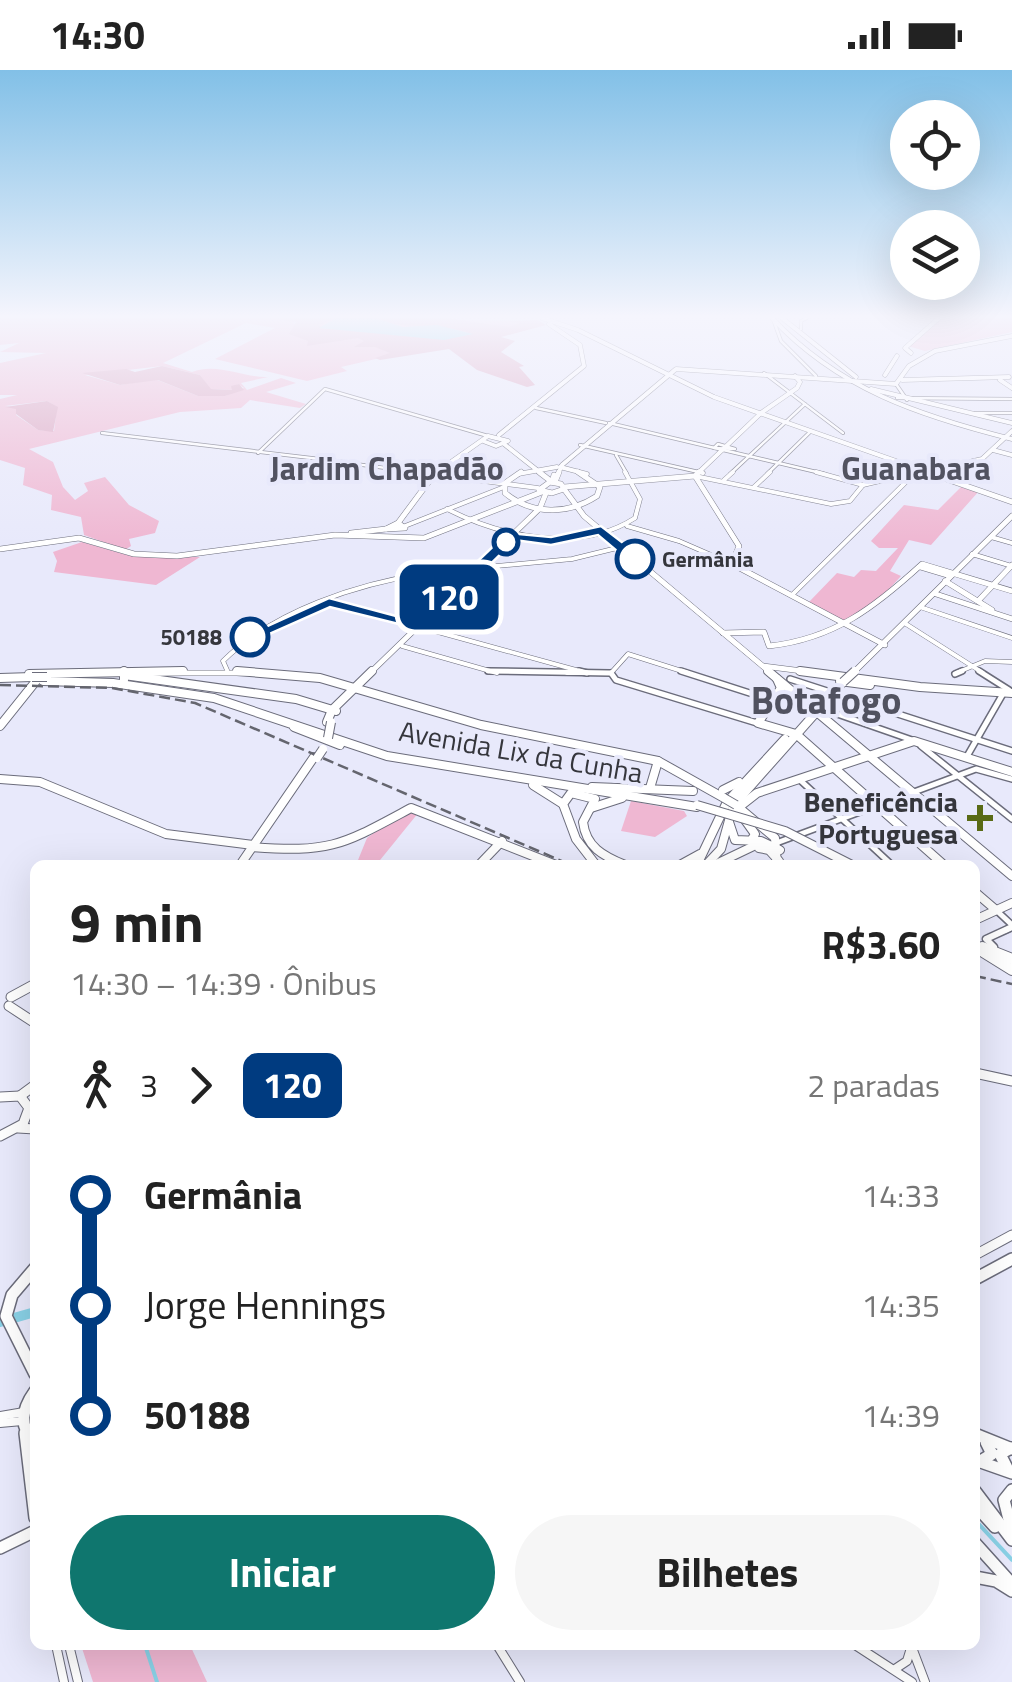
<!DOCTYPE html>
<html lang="pt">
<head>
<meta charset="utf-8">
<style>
  :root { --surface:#fff; --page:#f6f6f6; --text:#222; --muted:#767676; --accent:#0f766e }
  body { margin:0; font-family:"Titillium Web",sans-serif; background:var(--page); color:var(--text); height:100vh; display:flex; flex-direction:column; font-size:38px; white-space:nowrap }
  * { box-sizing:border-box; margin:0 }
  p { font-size:32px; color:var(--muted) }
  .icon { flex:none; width:55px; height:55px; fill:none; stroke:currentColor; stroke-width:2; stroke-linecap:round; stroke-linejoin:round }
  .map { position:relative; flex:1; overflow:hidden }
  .side { position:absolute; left:30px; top:790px; width:950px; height:790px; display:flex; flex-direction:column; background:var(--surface); border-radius:15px; box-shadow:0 10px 40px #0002 }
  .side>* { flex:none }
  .badge { padding:0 20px; border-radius:15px; font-size:35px; line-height:65px }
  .fabs { position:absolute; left:890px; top:30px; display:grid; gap:20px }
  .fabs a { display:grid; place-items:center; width:90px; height:90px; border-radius:50%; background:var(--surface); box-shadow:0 10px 40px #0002; font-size:50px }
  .map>.badge { position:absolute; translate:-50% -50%; box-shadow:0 0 0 5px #fff }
  .legs { display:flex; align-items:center; gap:15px; height:110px; padding:0 40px; font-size:32px }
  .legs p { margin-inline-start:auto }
  .summary { display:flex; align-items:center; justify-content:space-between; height:170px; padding:0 40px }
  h1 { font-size:55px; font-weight:700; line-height:75px }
  .cta { display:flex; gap:20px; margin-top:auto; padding:20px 40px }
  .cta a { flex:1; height:115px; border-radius:60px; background:var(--accent); color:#fff; font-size:40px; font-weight:700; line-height:115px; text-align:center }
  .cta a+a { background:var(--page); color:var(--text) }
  ul { padding:0 40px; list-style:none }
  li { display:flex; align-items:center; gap:35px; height:110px; font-size:38px }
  li i { display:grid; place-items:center; width:15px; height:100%; margin:0 12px; background:currentColor }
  li i::after { content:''; width:25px; height:25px; margin:-12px; border:8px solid; border-radius:50%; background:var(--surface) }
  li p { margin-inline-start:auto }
  li:first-child i { background:linear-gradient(#0000 50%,currentColor 0) }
  li:last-child i { background:linear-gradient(currentColor 50%,#0000 0) }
  .status { display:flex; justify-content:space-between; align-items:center; height:70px; padding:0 50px; background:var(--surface); direction:ltr }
  .status svg { height:28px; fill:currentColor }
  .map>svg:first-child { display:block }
</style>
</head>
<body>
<div class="status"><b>14:30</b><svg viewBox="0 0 49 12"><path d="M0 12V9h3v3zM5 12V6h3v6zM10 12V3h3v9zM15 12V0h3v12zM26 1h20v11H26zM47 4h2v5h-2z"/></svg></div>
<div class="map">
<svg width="1012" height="1612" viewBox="0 0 1012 1612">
  <rect width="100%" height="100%" fill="#e8e9fb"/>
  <g fill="#efb7d2" fill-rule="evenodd">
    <path d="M0,248H291L295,255L331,248L540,251L341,297L347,301L307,311L215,289L275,258L246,253L163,293L192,302C218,292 243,308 268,307L241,313L247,320L281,308L296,313L266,322L306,334L300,338L250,330L241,338L180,342L29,379L53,392L63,417L75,430L88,421L84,413L105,407L129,435L159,451L155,463L129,469L131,476L125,480L84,465L81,447L51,440L52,425L23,415L25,398L0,390V329L17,325H0V293L46,283L0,282L19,273L0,275ZM162,296L200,305L210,319L233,320L238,314L244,318L225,326H198L155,309L120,315L85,305ZM47,331L57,337L54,361L38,360L16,345V338L5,336Z"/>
    <polygon points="942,248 1012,248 1012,262 925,281 908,276"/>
    <polygon points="963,415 979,421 931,475 909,470 890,501 901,506 873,537 844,551 809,532 837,503 854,507 861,500 876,501 898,478 879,478 871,471 904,435 938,440"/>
    <polygon points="82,472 131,486 200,487 156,515 54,502 57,491 53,482"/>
    <polygon points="631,731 684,741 687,746 655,767 621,761"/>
    <polygon points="404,740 419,742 376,795 356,795 367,768"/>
    <polygon points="81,1575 190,1575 207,1612 93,1612"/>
  </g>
  <g fill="#dca2be">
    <path d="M291,248H336L319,255L325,259C368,247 424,275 472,264C438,251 404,262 375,248H446L509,257L519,253L507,251L538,250L546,255L501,267L515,271L501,282L524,296L519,297L535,315L527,317L477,300L449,279L380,290L375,288L390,283L375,277H354L364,271L358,268L307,276L308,271L289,264L296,252L284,251Z"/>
    <polygon points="162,296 200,305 211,319 232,320 231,316 239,314 244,320 225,326 198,326 158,310 120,315 82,303 126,299 135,302"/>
    <polygon points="47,331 58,337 53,362 38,360 16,344 16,339 5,337"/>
  </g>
  <polygon fill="#89d1e6" points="336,248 375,248 403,257 437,255 473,264 444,270 319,258"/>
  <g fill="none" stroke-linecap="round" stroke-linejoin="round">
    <g stroke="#89d1e6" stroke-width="4">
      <polyline points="975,1450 1012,1490"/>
      <polyline points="145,1575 157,1612"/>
    </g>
    <polyline stroke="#89d1e6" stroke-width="10" points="0,1252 35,1242"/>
    <defs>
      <g id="minor-far4">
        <polyline points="773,249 781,271 816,306"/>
        <polyline points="801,259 801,251 807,248"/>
        <polyline points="764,303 843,363"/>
        <polyline points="896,314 907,330"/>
        <polyline points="897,328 1012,329"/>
        <polyline points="536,338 606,353"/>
        <polyline points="975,343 1012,343"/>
        <polyline points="609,353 825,404"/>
        <polyline points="102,363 345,392"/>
        <polygon points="718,374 735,379 714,378"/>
        <polyline points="580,375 703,403"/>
        <polyline points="258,383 325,319 488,366"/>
        <polyline points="616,385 627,404"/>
        <polyline points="347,393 433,404"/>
        <polyline points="730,404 805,334"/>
        <polyline points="767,404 811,361"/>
        <polyline points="909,404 914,403"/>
      </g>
      <g id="minor-far3">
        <polyline points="414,402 538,418"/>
        <polyline points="698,402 703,403"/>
        <polyline points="816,402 863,415 914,403"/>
        <polyline points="695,406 831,434 850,431 863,415"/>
        <polyline points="910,407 923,404"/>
        <polyline points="724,410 733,402"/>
        <polyline points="754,417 770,402"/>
        <path d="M447,439C502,467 579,484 635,448L640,429L625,402"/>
        <polyline points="405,456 504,417"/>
        <polyline points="627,456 679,471 732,494"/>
        <polyline points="991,467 1012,473"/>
        <polyline points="972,484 1012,496"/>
        <polyline points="919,497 949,506"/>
        <polyline points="442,501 572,489 621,477"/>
        <polyline points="793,524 911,407"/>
        <polyline points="329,532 587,603"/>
        <polyline points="920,537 1012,568"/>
        <polyline points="906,554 983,603"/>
        <polyline points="402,576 497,603"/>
        <path d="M227,600L223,591C275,540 357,514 427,503"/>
        <polyline points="567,603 610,603"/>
        <polyline points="611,603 628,584 688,603"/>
        <polyline points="956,603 985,591 1012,592"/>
      </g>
      <g id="minor-far2">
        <polyline points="488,601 610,603"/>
        <polyline points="579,601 587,603"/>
        <polyline points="681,601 815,644"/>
        <polyline points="979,601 1009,620"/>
        <polyline points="611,603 616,610 757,653"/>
        <polyline points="955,604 962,601"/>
        <polyline points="790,609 1012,681"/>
        <polyline points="820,638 912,670"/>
        <polyline points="921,676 1012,749"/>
        <polyline points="966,688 1004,622"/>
        <polyline points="800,710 892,795"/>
        <polyline points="779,772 976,699 1012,709"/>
        <polyline points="996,840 1012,855"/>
        <polyline points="1006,860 1012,857"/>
      </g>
      <polyline id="minor-far1" points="994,877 986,869 1012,857"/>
      <g id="minor">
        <polyline points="0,1346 24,1342"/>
        <polyline points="0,1353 22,1351"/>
        <polyline points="56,1575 64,1612"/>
        <polyline points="69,1575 78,1612"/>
        <polyline points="497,1575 520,1612"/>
        <polyline points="855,1575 912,1612"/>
        <polyline points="911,1575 925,1612"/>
        <polyline points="895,1599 907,1591 911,1578"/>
      </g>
      <g id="major-far4">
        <polyline points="542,248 578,260 714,327 933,404"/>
        <path d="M772,248C838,319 920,346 1012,369"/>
        <polyline points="782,248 856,307"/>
        <polyline points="911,283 905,278 939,248"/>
        <polyline points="885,305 897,286"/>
        <polyline points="902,310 1009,307"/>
        <polyline points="1000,310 1012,318"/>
        <polyline points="871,319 1012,353"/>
        <polyline points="499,365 584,296 580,275 549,254"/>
        <polyline points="504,374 542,404"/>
        <polyline points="993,380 1012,385"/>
        <polyline points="560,397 587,404"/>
        <polyline points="934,400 982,389 1012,361"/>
        <polyline points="434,404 488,366 508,371 496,376 483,371"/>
        <polyline points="518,404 557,397"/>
        <polyline points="558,404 562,395 676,299 896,314 909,296 935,281 1012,266"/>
        <polyline points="697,404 761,343 797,318 800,312 795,306"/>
      </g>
      <g id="major-far3">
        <path d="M521,402L505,413V423C532,445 568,445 597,426L600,417L578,402"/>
        <polyline points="539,402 552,412 554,405"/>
        <polyline points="699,402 695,406 739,476 732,494 885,575"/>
        <polyline points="926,402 1012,432"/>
        <polygon points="550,412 561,414 564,419 552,423 539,420"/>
        <polyline points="555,412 559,402"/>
        <polyline points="564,417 695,406"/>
        <polyline points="564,419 584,446 771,603"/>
        <polygon points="398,453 405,458 386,459"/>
        <polyline points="398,453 436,402"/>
        <polyline points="351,463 386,459"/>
        <polyline points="0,479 79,468 134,484 177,486 335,465 424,468 542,422"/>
        <polyline points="945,511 992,540"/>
        <polyline points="936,524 1012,549"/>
        <polyline points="978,531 1012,495"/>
        <path d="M723,563L764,562L769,576C834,569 875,537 922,494L1012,521"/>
        <polyline points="763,596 818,603"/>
        <polyline points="856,600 1012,446"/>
        <polyline points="59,603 266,603"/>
        <polyline points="370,603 540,438 546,423"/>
      </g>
      <g id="major-far2">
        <polyline points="237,601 320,608 481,655 658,691 724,728"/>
        <polyline points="768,601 1012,806"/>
        <polyline points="800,601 920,617 1012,623"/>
        <polyline points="29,604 183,601"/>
        <polyline points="124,605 296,629 336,641"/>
        <polyline points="777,609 781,618 758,653 796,664 944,795"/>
        <polyline points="840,611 870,615"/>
        <polyline points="327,652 332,640 372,601"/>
        <polyline points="0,656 40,606"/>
        <polyline points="0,709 40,712 166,764 253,775"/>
        <polyline points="592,717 693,721"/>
        <polyline points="650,718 658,691"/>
        <polyline points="723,720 739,712"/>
        <polyline points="737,736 775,768 777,795"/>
        <polyline points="734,741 757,723 914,671 1012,702"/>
        <polyline points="745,750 755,764 751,771"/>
        <polyline points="729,752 735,770 761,771 780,780"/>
        <path d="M252,777C332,783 342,775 411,738L556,795"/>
        <polyline points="759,778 769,780 779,791"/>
        <polyline points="240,795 314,687"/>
        <polyline points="479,795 502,771"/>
        <path d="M596,795L576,769L563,734L571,723L595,729L583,752C586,777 603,786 625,795"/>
        <polyline points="680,795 700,784"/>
        <polyline points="697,795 727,732 785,669"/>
        <polyline points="706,795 721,779 733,736 843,612"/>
        <polyline points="714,795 760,773"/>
        <polyline points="975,822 996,840"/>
        <polyline points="975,850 1012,833"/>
      </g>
      <g id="major-far1">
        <polyline points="11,927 35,914"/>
        <polyline points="9,936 35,953"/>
        <polyline points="975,1003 1012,1011"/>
        <polyline points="20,1026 35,1015"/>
        <polyline points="0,1027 20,1026 29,1038 23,1054 0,1066"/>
        <polyline points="18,1058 35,1059"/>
        <polyline points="975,1185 1012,1165"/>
      </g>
      <g id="major">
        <polyline points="35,1198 12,1225 6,1246 35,1304"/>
        <polyline points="975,1209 1012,1189"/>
        <path d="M35,1321C22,1339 18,1356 35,1372"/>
        <polyline points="25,1363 35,1448"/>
        <polyline points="975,1364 1012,1379"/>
        <polyline points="975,1390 1012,1403"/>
        <polyline points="979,1392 992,1384 986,1372"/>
        <polyline points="1007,1398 1000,1384 1011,1378"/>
        <polyline points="1012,1420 1004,1430 1012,1461"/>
        <polyline points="975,1421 1012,1470"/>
        <polyline points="975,1435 995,1457"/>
        <polyline points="975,1473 1012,1514"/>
        <polyline points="0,1478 35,1461"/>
        <polyline points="975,1507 996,1511 1012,1521"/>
      </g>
      <g id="highway-far1">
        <polyline points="124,601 124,610"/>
        <polyline points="0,608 32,607"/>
        <polyline points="43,611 113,613 214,628 387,686 697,737"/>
        <polyline points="294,657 340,675"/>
        <polyline points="533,715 563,734"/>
        <polyline points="591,738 622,728"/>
      </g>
      <g id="highway">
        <polyline points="975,877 1012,900"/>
        <polyline points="982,877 1012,889"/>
      </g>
    </defs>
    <use href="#minor-far4" stroke="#6b6c7b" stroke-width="4"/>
    <use href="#minor-far3" stroke="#6b6c7b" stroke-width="5"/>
    <use href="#minor-far2" stroke="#6b6c7b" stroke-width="8"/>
    <use href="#minor-far1" stroke="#6b6c7b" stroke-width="9"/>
    <use href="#minor" stroke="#6b6c7b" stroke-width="10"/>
    <use href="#major-far4" stroke="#6b6c7b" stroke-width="5"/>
    <use href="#major-far3" stroke="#6b6c7b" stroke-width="6"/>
    <use href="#major-far2" stroke="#6b6c7b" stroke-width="10"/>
    <use href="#major-far1" stroke="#6b6c7b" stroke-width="11"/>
    <use href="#major" stroke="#6b6c7b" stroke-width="14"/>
    <use href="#highway-far1" stroke="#6b6c7b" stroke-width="10"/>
    <use href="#highway" stroke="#6b6c7b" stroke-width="12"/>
    <use href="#minor-far4" stroke="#fff" stroke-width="2.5"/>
    <use href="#minor-far3" stroke="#fff" stroke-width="4"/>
    <use href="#minor-far2" stroke="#fff" stroke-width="5"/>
    <use href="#minor-far1" stroke="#fff" stroke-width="6"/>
    <use href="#minor" stroke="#fff" stroke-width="8"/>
    <use href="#major-far4" stroke="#fff" stroke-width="4"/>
    <use href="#major-far3" stroke="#fff" stroke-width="5"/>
    <use href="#major-far2" stroke="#fff" stroke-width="8"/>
    <use href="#major-far1" stroke="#fff" stroke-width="9"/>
    <use href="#major" stroke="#fff" stroke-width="11"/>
    <use href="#highway-far1" stroke="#fff" stroke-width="8"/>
    <use href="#highway" stroke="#fff" stroke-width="10"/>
    <g stroke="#64656e" stroke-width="2.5" stroke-dasharray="11 5" stroke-linecap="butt">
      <polyline points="0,615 112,618 195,633 571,795"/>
      <polyline points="975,906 1012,914"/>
    </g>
    <defs>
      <polyline id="major-bridge-far1" points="852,603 856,600"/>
      <g id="major-bridge">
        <polyline points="843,612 855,601"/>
        <polyline points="328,668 331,652"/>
        <polyline points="317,688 323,679"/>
        <polyline points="724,728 736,735"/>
      </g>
      <g id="highway-bridge">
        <polyline points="32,607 47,607"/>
        <polyline points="697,735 785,761 852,795"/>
      </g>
    </defs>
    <use href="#major-bridge-far1" stroke="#6b6c7b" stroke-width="6" stroke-linecap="butt"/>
    <use href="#major-bridge" stroke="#6b6c7b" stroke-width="10" stroke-linecap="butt"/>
    <use href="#highway-bridge" stroke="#6b6c7b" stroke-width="10" stroke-linecap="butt"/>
    <use href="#major-bridge-far1" stroke="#fff" stroke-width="5"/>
    <use href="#major-bridge" stroke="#fff" stroke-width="8"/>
    <use href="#highway-bridge" stroke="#fff" stroke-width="8"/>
  </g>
  <linearGradient id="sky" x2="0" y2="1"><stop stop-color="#82c0e7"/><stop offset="0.52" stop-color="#f5f5fd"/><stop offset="1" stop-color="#f5f5fd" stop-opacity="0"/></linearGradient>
  <rect width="1012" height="474" fill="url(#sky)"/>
  <polygon fill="#003b80" stroke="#fff" stroke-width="2.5" points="601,456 640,486 640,492 630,492 598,465 551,475 515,470 423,560 330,537 256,570 243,567 329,528 415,551 507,463 551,467"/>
  <g fill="#fff" stroke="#003b80" stroke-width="5">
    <circle cx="506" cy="472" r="12"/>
    <circle cx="635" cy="489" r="18"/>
    <circle cx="250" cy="567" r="18"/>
  </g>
  <path fill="#596a15" stroke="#e8e9fb" stroke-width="4" d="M975 733h10v10h10v10h-10v10h-10v-10h-10v-10h10z"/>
  <g text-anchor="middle" stroke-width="8" stroke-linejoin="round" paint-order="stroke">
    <g font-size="22" font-weight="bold" fill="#35363c" stroke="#e8e9fb" text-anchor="start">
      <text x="662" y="497">Germânia</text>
      <text x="222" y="575" text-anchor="end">50188</text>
    </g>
    <g font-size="28" fill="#35363c" stroke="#e8e9fb">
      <text transform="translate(521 682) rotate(10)" y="10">Avenida Lix da Cunha</text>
    </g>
    <g font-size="28" font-weight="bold" fill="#35363c" stroke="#e8e9fb" text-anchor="end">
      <text x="958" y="742">Beneficência<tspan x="958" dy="32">Portuguesa</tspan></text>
    </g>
    <g font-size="32" font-weight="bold" fill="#515260" stroke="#e8e9fb">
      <text x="387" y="410">Jardim Chapadão</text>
      <text x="916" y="410">Guanabara</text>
    </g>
    <g font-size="38" font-weight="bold" fill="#515260" stroke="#e8e9fb">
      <text x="826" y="644">Botafogo</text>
    </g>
  </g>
</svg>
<div class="fabs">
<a><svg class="icon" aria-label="locate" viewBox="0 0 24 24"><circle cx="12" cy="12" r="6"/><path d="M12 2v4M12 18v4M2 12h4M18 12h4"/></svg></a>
<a><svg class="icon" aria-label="layers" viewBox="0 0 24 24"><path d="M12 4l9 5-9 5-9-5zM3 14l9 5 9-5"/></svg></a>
</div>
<b class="badge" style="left:449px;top:527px;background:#003b80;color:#fff">120</b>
<section class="side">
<div class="summary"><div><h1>9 min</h1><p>14:30 – 14:39 · Ônibus</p></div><b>R$3.60</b></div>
<div class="legs"><svg class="icon" aria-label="walk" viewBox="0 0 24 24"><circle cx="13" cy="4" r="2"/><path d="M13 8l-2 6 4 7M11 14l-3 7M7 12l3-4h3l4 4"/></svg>3<svg class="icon" aria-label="forward" viewBox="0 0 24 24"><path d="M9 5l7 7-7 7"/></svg><b class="badge" style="background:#003b80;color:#fff">120</b><p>2 paradas</p></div>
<ul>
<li><i style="color:#003b80"></i><b>Germânia</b><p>14:33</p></li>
<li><i style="color:#003b80"></i><span>Jorge Hennings</span><p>14:35</p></li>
<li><i style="color:#003b80"></i><b>50188</b><p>14:39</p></li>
</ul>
<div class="cta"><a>Iniciar</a><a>Bilhetes</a></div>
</section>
</div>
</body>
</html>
